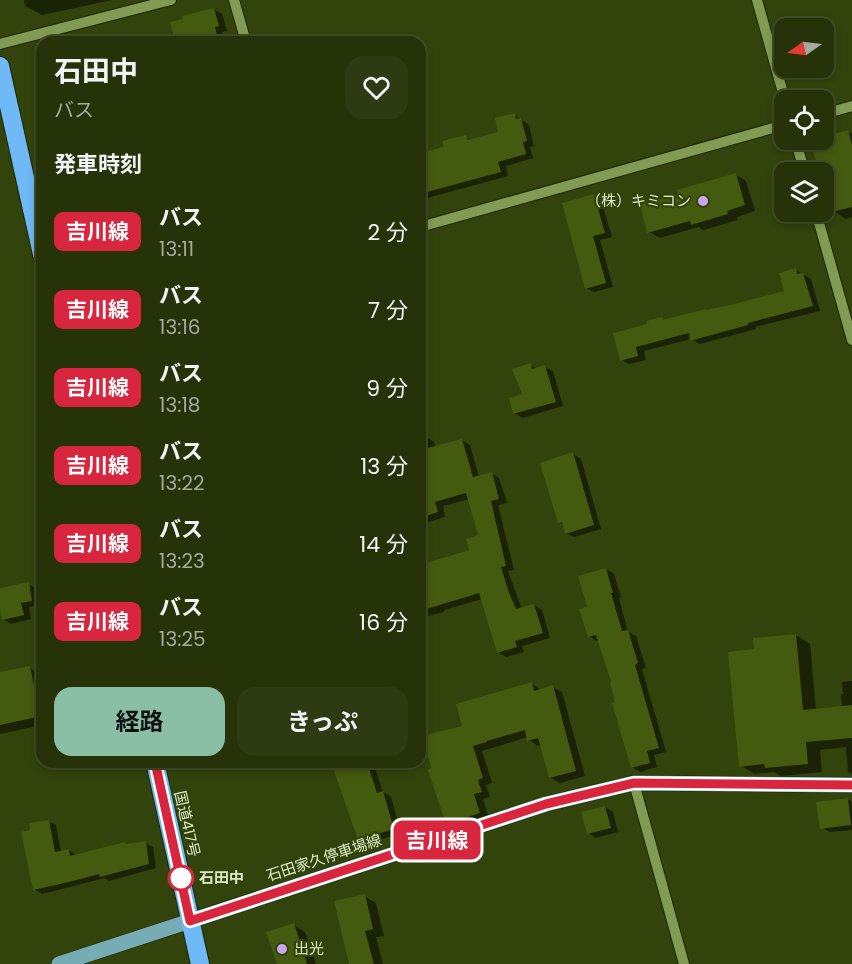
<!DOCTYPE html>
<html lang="ja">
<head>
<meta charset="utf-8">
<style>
  :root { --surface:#263208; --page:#2e3a12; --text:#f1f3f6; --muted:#a4aa9c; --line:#424d29; --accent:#8abfa5 }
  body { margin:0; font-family:Poppins,"Noto Sans JP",sans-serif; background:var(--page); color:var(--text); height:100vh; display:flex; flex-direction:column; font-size:22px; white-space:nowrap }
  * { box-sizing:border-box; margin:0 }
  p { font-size:20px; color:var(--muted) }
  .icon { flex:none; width:33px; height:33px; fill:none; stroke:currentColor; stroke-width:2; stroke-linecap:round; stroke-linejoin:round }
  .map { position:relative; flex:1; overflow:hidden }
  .details { position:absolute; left:36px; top:36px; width:390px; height:732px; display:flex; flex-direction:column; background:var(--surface); border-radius:18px; box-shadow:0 3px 9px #0003,0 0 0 2px var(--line) }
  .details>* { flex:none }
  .badge { padding:0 12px; border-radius:9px; font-size:21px; line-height:39px }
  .needle { width:39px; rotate:256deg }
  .tools { position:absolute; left:774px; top:18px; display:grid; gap:12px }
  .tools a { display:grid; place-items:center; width:60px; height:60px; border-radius:12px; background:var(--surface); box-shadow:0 3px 9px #0003,0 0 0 2px var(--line); font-size:30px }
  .map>.badge { position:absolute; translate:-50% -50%; box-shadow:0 0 0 3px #fff }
  h2 { padding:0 18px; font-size:22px; line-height:54px }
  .round { display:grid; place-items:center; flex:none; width:63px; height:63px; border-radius:18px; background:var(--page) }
  .headline { display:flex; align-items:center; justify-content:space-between; height:102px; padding:0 18px }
  h1 { font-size:28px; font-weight:700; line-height:45px }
  .cta { display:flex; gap:12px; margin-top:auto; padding:12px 18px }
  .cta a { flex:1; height:69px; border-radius:18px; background:var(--accent); color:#111; font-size:24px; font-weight:700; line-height:69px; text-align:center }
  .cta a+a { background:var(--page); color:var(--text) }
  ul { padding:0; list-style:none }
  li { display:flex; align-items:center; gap:18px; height:78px; padding:0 18px }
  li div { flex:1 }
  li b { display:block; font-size:22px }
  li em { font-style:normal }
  li .badge { min-width:66px; font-weight:700; text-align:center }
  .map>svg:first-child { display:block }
</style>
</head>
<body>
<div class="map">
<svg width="852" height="964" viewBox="0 0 852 964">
  <rect width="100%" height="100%" fill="#32430b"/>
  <g fill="#0007">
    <polygon points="24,0 112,0 42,15 25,6"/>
    <polygon points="214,9 222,14 227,31 222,32 225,42 177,42"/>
    <polygon points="514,115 529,125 534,146 530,147 533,158 506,166 508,176 420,200 420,155 446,148 466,137 473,141 500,133"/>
    <polygon points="848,132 852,134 852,217 846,219 834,211 824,172 812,141 824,140 824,138"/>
    <polygon points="735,174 746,181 755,211 737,217 738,220 703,230 699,227 660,238 649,232 680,195"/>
    <polygon points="594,195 601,200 612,237 600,240 613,287 594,292 586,288"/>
    <polygon points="796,270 811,279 820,311 755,327 756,329 700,344 691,339 644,351 646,360 629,364 621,360 649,326 662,319 666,321 785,292"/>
    <polygon points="531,365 537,369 545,367 553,371 563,406 523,418 514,413 524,395"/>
    <polygon points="426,437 434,442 436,448 462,440 470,445 479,477 491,473 499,478 507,503 498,505 514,570 508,571 522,609 534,605 542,610 550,638 522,646 524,652 506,657 498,652 482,599 444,610 444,612 420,618 420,578 471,551 480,536 469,499 443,506 445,517 428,522 423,519 420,520 420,439"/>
    <polygon points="573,454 581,459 601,529 574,537 566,533 564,525 560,522"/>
    <polygon points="606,569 614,574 621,597 619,598 628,632 636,636 646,668 642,669 666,752 654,755 657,767 640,772 632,767 617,703 599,640 597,641 589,636 589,608"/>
    <polygon points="28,584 37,589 40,605 29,607 31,619 11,624 3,619 0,604 0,590"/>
    <polygon points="796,635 810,644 816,710 842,708 841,694 843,694 842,682 852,681 852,774 848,772 846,747 820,750 822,772 781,776 774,772 755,774 741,766 756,650"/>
    <polygon points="29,668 41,675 42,725 0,734 0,674"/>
    <polygon points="531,683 541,690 553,687 562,692 585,776 560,783 550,777 541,745 538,746 529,740 528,737 482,751 492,783 486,785 490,797 483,799 489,818 456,829 447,823 464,727"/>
    <polygon points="333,762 373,762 383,792 391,797 401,833 367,844 359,839"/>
    <polygon points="848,799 852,802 852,830 830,832 822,828"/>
    <polygon points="605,807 613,812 618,832 596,838 588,833"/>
    <polygon points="48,821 56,825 61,852 69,850 76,855 125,843 128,845 145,843 153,847 156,868 109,881 105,878 42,894 34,889 32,831"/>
    <polygon points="364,896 376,903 384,936 376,937 383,964 351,964"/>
    <polygon points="294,925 305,932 316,964 279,964"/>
  </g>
  <g fill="#445a0f">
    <polygon points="214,8 219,26 215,27 219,42 175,42 170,22 183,19 182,16"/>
    <polygon points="515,113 516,119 521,118 527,141 523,142 526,154 498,162 501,172 427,192 420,164 420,153 444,147 442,141 466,135 468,140 498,132 495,118"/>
    <polygon points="848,130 852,144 852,207 832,212 824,180 824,172 821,172 820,168 818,169 810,140 824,140 824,137"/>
    <polygon points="736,173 745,205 727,211 728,214 691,225 690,221 647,233 640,204 678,194 677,190"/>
    <polygon points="594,194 605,233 593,236 606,283 585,289 562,203"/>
    <polygon points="796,268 797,274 803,273 813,306 748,323 748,325 690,341 689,333 636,347 638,356 620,361 613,333 647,324 646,321 662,317 663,320 706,309 706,310 730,305 784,291 779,273"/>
    <polygon points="531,363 532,369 545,365 556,402 513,414 509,398 522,394 512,369"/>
    <polygon points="462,439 473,477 492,472 499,499 491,501 506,566 501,567 509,593 516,609 534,604 543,633 515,641 517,647 497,653 479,593 420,611 420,565 469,550 466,539 478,535 466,493 435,502 438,512 420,518 420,450"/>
    <polygon points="573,452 594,525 565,534 562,522 558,523 540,463"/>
    <polygon points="606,568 613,593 611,593 622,631 628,630 638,663 635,665 659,748 647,751 650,763 631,768 612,703 615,702 610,683 611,682 596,635 588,637 579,609 587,607 578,576"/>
    <polygon points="29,582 32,601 21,603 24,615 2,620 0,611 0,588"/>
    <polygon points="796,634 803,710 852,705 852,738 806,742 808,764 765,768 764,764 739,767 728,652 754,649 753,638"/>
    <polygon points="30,666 36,695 42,694 42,716 0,725 0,672"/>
    <polygon points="532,682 534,691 553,685 576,771 549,778 538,738 527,741 525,730 487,741 487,742 473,746 483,778 478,780 482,792 474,794 480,813 446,824 428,770 431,768 423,736 462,726 456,704"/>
    <polygon points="331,762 367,762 377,793 383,791 394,829 358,840"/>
    <polygon points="848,798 851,825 820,829 816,802"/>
    <polygon points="605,806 611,828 587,834 581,812"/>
    <polygon points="49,820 55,852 69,849 70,856 125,842 126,844 146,841 149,864 100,877 99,874 69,882 33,890 21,832 30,830 29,823"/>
    <polygon points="365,894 373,929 365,931 374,964 349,964 334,901"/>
    <polygon points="294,923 307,964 277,964 266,932"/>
  </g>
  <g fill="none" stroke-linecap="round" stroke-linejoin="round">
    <defs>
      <g id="minor">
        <polyline points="234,0 246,42"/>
        <polyline points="757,0 785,100"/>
        <polyline points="0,44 171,0"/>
        <polyline points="824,114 852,106"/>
        <polyline points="795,140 805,172"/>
        <polyline points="816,212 852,340"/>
        <polyline points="420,227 784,125"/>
        <polyline points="634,783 684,964"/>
      </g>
      <polyline id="major" points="59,964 546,804 634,783 852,785"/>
      <g id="highway">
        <polyline points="0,66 42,254"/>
        <polyline points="155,762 200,964"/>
      </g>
    </defs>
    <use href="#minor" stroke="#1c2802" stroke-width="12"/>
    <use href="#major" stroke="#1c2802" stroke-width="16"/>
    <use href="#highway" stroke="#1c2802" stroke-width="20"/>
    <use href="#minor" stroke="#819b54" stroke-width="10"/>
    <use href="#major" stroke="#76adb5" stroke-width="15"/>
    <use href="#highway" stroke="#6fb9f6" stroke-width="18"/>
  </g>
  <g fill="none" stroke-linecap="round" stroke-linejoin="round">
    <defs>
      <polyline id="line" points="155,762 190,921 546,804 634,783 852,785"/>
    </defs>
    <use href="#line" stroke="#fff" stroke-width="14"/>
    <use href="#line" stroke="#d7263d" stroke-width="9"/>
  </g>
  <g fill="#c8a6ef" stroke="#32430b" stroke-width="2">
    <circle cx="703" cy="201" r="6"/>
    <circle cx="282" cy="949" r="6"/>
  </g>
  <circle fill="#fff" stroke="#d7263d" stroke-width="3" cx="181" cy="878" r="12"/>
  <g text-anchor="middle" stroke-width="4.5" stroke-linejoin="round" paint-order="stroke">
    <g font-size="15" fill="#dceac6" stroke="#32430b" text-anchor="end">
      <text x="691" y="206">（株）キミコン</text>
      <text x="294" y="954" text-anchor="start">出光</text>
    </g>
    <g font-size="15" fill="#dceac6" stroke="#32430b">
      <text transform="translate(187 824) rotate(77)" y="5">国道417号</text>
      <text transform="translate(324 858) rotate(-18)" y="5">石田家久停車場線</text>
    </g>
    <g font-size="15" font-weight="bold" fill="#dceac6" stroke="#32430b" text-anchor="start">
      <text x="199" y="883">石田中</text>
    </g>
  </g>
</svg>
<div class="tools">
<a><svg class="needle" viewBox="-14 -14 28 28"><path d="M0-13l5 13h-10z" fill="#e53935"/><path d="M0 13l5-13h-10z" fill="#a4aa9c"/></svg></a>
<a><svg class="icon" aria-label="locate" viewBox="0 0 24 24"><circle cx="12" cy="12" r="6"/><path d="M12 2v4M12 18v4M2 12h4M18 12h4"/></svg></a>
<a><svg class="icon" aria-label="layers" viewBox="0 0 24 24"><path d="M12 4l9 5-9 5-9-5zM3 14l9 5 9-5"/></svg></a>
</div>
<b class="badge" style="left:437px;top:840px;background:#d7263d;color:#fff">吉川線</b>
<section class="details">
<div class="headline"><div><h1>石田中</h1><p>バス</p></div><a class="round"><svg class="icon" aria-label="heart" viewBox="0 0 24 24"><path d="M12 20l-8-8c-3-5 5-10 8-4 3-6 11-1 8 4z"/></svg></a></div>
<h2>発車時刻</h2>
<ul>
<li><span class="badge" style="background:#d7263d;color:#fff">吉川線</span><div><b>バス</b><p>13:11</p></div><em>2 分</em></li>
<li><span class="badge" style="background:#d7263d;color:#fff">吉川線</span><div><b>バス</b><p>13:16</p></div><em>7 分</em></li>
<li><span class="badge" style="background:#d7263d;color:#fff">吉川線</span><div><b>バス</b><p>13:18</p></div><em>9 分</em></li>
<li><span class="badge" style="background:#d7263d;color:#fff">吉川線</span><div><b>バス</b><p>13:22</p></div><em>13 分</em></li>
<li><span class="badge" style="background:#d7263d;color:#fff">吉川線</span><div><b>バス</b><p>13:23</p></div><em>14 分</em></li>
<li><span class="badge" style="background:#d7263d;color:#fff">吉川線</span><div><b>バス</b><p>13:25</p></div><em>16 分</em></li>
</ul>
<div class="cta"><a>経路</a><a>きっぷ</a></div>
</section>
</div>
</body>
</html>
